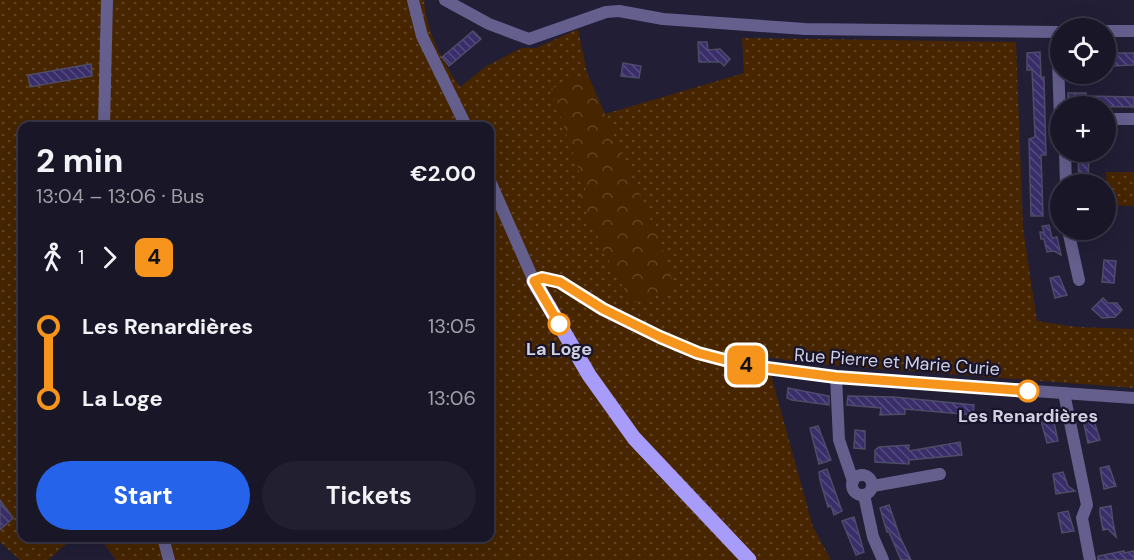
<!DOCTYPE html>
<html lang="en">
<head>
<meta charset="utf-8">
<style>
  :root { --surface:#191628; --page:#221f30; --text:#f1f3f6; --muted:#9f9fa8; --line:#373545; --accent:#2563eb }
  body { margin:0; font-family:"DM Sans",sans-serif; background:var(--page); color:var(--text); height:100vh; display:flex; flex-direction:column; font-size:22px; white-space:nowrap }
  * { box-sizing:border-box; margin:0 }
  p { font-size:20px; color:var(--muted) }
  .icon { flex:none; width:33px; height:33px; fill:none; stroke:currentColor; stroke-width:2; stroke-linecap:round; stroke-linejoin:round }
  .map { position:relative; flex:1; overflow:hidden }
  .sheet { position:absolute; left:18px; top:122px; width:476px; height:420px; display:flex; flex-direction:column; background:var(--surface); border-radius:12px; box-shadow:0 6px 24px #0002,0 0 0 2px var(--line) }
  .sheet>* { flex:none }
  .badge { padding:0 12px; border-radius:9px; font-size:21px; line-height:39px }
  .controls { position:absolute; left:1050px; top:18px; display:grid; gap:12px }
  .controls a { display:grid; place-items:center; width:66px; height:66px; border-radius:50%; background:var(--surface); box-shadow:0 6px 24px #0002,0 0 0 2px var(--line); font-size:30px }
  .map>.badge { position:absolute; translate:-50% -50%; box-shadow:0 0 0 3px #fff }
  .legs { display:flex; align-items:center; gap:9px; height:66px; padding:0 18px; font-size:20px }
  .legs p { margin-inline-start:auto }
  .summary { display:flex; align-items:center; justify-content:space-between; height:102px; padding:0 18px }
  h1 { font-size:33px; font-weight:700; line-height:45px }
  .button { display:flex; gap:12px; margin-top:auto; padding:12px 18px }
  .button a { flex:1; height:69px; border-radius:36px; background:var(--accent); color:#fff; font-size:24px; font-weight:700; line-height:69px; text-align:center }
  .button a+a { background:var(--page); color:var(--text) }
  ul { padding:0 18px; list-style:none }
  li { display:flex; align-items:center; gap:21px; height:72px; font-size:22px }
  li i { display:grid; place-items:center; width:9px; height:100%; margin:0 8px; background:currentColor }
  li i::after { content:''; width:15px; height:15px; margin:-8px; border:4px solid; border-radius:50%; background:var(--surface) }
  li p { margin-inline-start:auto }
  li:first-child i { background:linear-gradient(#0000 50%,currentColor 0) }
  li:last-child i { background:linear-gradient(currentColor 50%,#0000 0) }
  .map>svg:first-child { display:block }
</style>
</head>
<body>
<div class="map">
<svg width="1134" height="560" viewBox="0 0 1134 560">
  <defs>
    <pattern id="grass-dots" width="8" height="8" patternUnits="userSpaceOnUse" patternTransform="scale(1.5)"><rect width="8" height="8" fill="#462500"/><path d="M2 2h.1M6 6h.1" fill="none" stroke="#604425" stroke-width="1.8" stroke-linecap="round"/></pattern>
    <pattern id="forest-crowns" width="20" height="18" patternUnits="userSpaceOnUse" patternTransform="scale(1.5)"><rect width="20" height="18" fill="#462500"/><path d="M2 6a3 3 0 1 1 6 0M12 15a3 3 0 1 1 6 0" fill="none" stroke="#604425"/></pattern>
    <pattern id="building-back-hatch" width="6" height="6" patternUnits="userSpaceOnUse" patternTransform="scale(1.5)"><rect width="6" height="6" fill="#392e6a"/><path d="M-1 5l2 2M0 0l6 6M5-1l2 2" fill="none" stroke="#554b7f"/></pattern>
  </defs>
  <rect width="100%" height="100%" fill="#211e36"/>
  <g fill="url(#grass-dots)">
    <path d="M0,0H424C427,34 442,60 460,87L485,67L521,48H536L578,29L587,73L605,114L744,73L742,38L1016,42L1023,228L1037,321L1076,327L1134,329V388L816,364L766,357L813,527L831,560H116L99,537H489V126H22V537H74L48,560H20L0,542Z"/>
    <polygon points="1106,172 1134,172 1134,206 1106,205"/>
  </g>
  <polygon fill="url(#forest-crowns)" points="587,73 660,241 675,289 632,303 603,250 579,193 586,191 551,89"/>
  <g fill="url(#building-back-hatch)" stroke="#4f4c67" stroke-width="1.5">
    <polygon points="473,31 481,39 449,66 442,57"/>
    <polygon points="698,42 707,42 708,50 720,49 730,59 724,66 720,62 699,62"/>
    <polygon points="1040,52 1041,77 1044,77 1046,155 1041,155 1043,216 1031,216 1029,139 1035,137 1032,70 1027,70 1027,53"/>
    <polygon points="1106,53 1134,53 1134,65 1111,66 1111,60 1106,60"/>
    <polygon points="623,63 641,66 639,78 621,76"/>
    <polygon points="91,64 92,76 30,87 28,75"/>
    <polygon points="1068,93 1086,93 1086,96 1134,97 1134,107 1068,106"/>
    <polygon points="1078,152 1089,152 1088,184 1079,184"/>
    <polygon points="1049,225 1052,238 1057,237 1061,255 1054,251 1047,252 1044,239 1041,239 1040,232 1044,232 1042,226"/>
    <polygon points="1104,260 1116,261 1114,283 1102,282"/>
    <polygon points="1059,276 1067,295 1055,298 1050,278"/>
    <polygon points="1103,298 1108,303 1117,303 1122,310 1115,317 1102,318 1092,309"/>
    <polygon points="788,388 829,396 829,405 792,400 787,398"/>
    <polygon points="848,396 894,397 974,405 973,415 905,409 905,414 880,415 881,408 847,405"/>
    <polygon points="1093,417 1100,440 1088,443 1083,419"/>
    <polygon points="1053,418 1058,441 1047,443 1041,421"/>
    <polygon points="818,426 831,460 819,464 810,428"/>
    <polygon points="855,430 865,431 865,449 854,448"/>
    <polygon points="960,442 962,455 909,460 909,464 875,462 875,450 879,447 909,445 909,451"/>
    <polygon points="1109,466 1116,486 1104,489 1100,468"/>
    <polygon points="827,469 842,511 834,515 831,506 828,507 820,480 819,472"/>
    <polygon points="1063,472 1068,486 1075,491 1056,494 1053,474"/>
    <polygon points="0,500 13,518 0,530"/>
    <polygon points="889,505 900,537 911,560 901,560 889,532 887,532 880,508"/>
    <polygon points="1111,506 1113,522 1116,537 1108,529 1103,530 1100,514 1100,508"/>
    <polygon points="1068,511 1074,531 1062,533 1058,513"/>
    <polygon points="854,517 864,552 856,555 842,521"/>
    <polygon points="1124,551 1124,553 1134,551 1134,560 1098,560 1098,556"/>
  </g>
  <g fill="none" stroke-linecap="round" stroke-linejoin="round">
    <g stroke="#645f8d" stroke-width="12">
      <polyline points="413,0 422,36 466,126"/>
      <polyline points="445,0 489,24 529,39 606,12 619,11 663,19 805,29 1060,32"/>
      <polyline points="1106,31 1134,31"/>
      <polyline points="1057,32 1060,119"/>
      <polyline points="1106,119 1134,119"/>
      <polyline points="104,126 107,0"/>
      <polyline points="1065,152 1066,184"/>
      <polyline points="489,179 534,281 542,278 560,282 603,309 660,337 698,353 744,365 836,377 1134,398"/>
      <polyline points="1068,230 1079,280"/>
      <polyline points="836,377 839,440 853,481"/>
      <polyline points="1064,393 1087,505 1082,518 1090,560"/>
      <circle cx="862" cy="485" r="10"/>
      <polyline points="873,486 940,474"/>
      <polyline points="864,495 873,537 883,560"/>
      <polyline points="163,537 169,560"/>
    </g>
    <polyline stroke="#a89cfb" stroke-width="15" points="534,281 589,375 634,438 749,560"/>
  </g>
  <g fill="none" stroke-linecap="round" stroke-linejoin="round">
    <defs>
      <polyline id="line-1" points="559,324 534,281 542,278 560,282 603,309 660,337 698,353 744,365 836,377 1028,391"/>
    </defs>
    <use href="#line-1" stroke="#fff" stroke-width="14"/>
    <use href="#line-1" stroke="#f6941c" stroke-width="9"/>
  </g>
  <g fill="#fff" stroke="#f6941c" stroke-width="3">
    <circle cx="559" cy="324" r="10"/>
    <circle cx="1028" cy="391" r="10"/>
  </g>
  <g text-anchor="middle" stroke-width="4.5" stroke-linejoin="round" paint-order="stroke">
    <g font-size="18" font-weight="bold" fill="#d1d0e0" stroke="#18142b">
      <text x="559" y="355">La Loge</text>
      <text x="1028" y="422">Les Renardières</text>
    </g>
    <g font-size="18" fill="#d1d0e0" stroke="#18142b">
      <text transform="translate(897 362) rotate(4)" y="6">Rue Pierre et Marie Curie</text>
    </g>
  </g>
</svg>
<div class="controls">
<a><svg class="icon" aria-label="locate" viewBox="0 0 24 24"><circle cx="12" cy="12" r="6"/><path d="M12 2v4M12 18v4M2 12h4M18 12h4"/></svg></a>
<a>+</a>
<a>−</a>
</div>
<b class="badge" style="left:746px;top:365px;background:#f6941c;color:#111">4</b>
<section class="sheet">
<div class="summary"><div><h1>2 min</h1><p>13:04 – 13:06 · Bus</p></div><b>€2.00</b></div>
<div class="legs"><svg class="icon" aria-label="walk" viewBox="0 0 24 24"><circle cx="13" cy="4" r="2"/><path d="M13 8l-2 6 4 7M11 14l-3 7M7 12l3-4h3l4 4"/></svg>1<svg class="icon" aria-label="forward" viewBox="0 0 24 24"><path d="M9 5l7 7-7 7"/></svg><b class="badge" style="background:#f6941c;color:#111">4</b></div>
<ul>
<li><i style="color:#f6941c"></i><b>Les Renardières</b><p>13:05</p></li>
<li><i style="color:#f6941c"></i><b>La Loge</b><p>13:06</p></li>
</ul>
<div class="button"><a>Start</a><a>Tickets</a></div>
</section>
</div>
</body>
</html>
